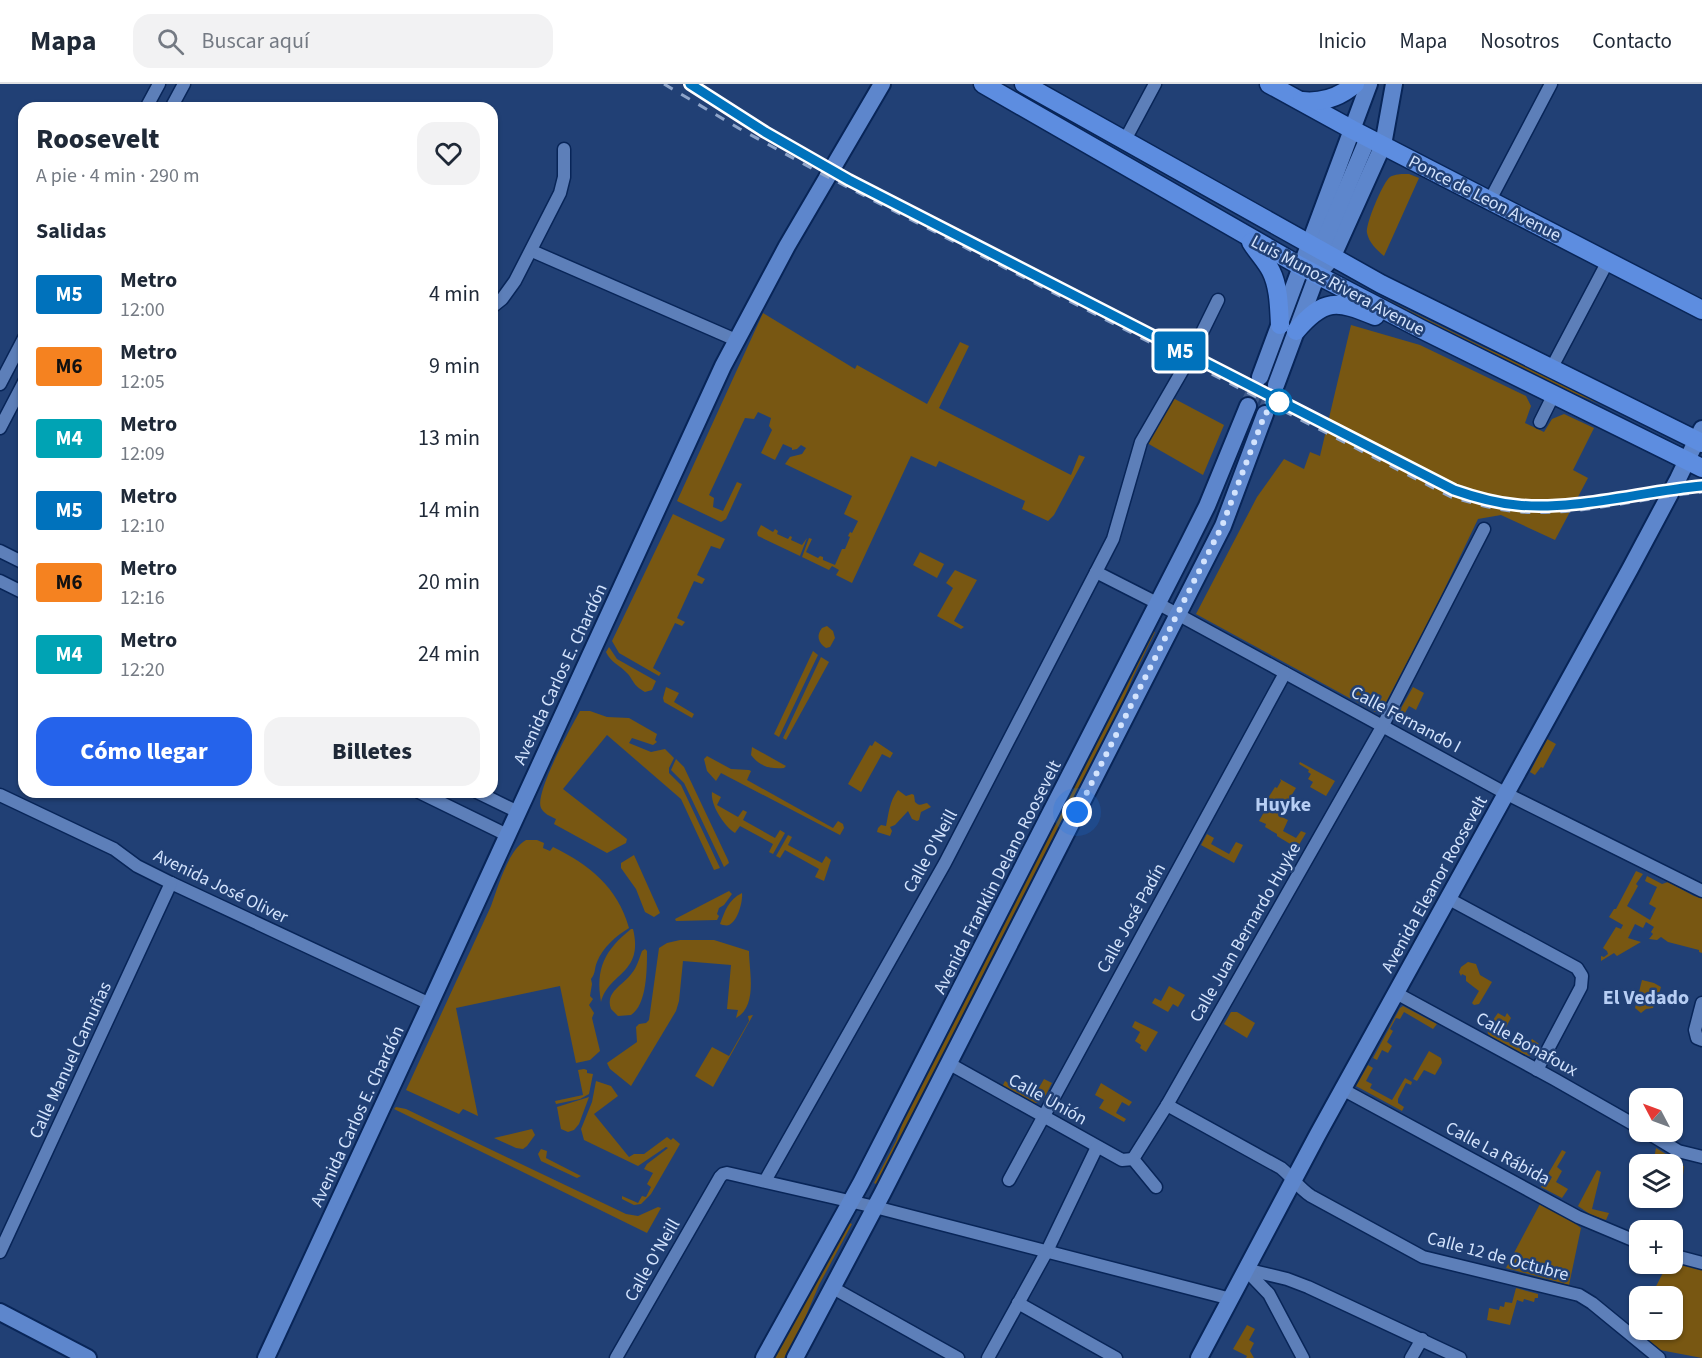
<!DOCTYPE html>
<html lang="es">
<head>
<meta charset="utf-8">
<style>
  :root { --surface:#fff; --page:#f2f2f3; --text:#1f2937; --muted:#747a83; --line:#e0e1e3; --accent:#2563eb }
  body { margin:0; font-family:"Source Sans 3",sans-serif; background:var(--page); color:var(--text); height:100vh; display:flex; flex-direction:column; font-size:22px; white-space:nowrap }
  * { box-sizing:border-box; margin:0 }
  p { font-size:20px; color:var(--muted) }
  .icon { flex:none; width:33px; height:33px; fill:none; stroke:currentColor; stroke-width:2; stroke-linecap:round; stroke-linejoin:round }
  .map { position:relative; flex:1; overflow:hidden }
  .sheet { position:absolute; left:18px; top:18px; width:480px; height:696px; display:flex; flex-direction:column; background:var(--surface); border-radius:18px; box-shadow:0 2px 4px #0004 }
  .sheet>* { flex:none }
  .badge { padding:0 12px; border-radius:4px; font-size:21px; line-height:39px }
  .needle { width:39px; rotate:311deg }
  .controls { position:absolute; left:1629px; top:1004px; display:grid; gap:12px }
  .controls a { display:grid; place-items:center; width:54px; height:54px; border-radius:12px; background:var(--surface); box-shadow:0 2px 4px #0004; font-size:30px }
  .you { position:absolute; width:30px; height:30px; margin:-15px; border:4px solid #fff; border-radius:50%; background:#1a73e8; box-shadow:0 0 0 9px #1a73e833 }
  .map>.badge { position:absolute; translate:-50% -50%; box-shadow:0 0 0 3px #fff }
  h2 { padding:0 18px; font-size:22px; line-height:54px }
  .round { display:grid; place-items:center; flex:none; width:63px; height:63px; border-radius:18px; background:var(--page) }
  .head { display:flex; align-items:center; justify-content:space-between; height:102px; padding:0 18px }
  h1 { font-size:28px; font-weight:800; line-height:45px }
  .action { display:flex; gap:12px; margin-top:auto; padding:12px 18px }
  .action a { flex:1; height:69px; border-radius:18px; background:var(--accent); color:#fff; font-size:24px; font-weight:800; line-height:69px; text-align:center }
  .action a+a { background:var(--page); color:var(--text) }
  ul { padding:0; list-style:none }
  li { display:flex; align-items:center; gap:18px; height:72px; padding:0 18px }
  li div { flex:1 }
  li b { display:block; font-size:22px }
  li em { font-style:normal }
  li .badge { min-width:66px; font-weight:700; text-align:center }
  header { display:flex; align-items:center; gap:36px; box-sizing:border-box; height:84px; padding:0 30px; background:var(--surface); border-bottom:2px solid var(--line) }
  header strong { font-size:28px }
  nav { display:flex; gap:33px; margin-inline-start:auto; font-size:21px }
  .search { width:420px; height:54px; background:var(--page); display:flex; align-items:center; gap:15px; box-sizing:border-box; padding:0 21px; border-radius:18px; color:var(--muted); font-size:22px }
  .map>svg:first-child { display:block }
</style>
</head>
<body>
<header>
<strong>Mapa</strong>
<div class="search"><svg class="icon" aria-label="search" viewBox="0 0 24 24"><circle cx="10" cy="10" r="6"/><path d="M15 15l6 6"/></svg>Buscar aquí</div>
<nav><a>Inicio</a><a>Mapa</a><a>Nosotros</a><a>Contacto</a></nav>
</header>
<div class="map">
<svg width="1702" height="1274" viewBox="0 0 1702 1274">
  <rect width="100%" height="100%" fill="#214075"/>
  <g fill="#785712">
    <path d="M1403,90H1409L1419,94L1384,172C1377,166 1369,159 1367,149C1365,141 1383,98 1390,93C1393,91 1399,90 1403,90Z"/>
    <polygon points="1341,193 1483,263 1539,287 1620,328 1546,298 1340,196"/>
    <polygon points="763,229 855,285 857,281 927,320 960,258 969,262 939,324 1071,391 1079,371 1085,373 1054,431 1048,437 1022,425 1025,417 939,377 936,383 911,372 852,499 836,491 839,486 832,482 829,486 802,473 809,454 812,455 806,468 818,474 820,472 823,473 823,476 835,481 842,465 845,465 850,453 848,452 850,448 852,449 858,437 844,430 852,412 785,380 790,373 802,370 806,364 801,361 797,365 792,366 792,364 783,360 775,376 761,369 772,346 769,342 771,334 758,328 754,335 745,334 709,411 714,414 713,423 723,427 737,398 742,400 726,435 721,438 677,417"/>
    <polygon points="1351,241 1420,261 1526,312 1531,322 1525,339 1544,348 1552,335 1564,330 1594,344 1573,386 1588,394 1555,456 1501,431 1478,435 1433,529 1383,624 1375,628 1196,530 1257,413 1284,375 1304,385 1310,368 1320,372"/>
    <polygon points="1173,314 1224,341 1203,391 1147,359"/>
    <polygon points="673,430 725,455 720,465 711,462 697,491 705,495 702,500 694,497 677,534 685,538 682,542 675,539 653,584 661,589 659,592 619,569 612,557"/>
    <polygon points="761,441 773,448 775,445 778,447 777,450 788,455 790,452 792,453 791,456 802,461 807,454 800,472 758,452 757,449"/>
    <polygon points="920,468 944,480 937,494 913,481"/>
    <polygon points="955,486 977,496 954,537 964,543 961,545 937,532 953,504 946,499"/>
    <path d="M827,542L833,547L835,554L830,563L826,564C818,559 816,551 822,544Z"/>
    <polygon points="1151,546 1155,548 1133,593 1109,650 878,1101 874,1099 896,1057 913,1010"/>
    <path d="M609,563L617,575L656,597L652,606L645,608C633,601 635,599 628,590C620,581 611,579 606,568Z"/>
    <polygon points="813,567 818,571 779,653 774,650"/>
    <polygon points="821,573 829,578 786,656 783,654"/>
    <polygon points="666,603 679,609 674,618 694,630 692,634 664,618 663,614"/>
    <polygon points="1413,603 1424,609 1416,626 1409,622 1402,634 1426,647 1423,652 1428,656 1397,637 1396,633"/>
    <path d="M580,627H590L607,633L629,634L657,650L655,656L657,658L653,661L632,654L629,659L651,668L665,665L674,674L669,684V689L681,701L720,784L714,786L681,715L607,651L563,705L627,755L626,759L607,769L554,740L556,735C550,732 544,730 541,724C534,710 571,643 580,627Z"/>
    <polygon points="1547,655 1556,660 1543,684 1541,683 1535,691 1530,688"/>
    <polygon points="875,657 893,669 890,674 882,670 861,708 848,700 870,661 872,662"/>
    <path d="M752,663L786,682L784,684C771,685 760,683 751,671Z"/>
    <polygon points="707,672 731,685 749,686 751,687 747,696 833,744 838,737 843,740 844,744 840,751 721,689 716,697 707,687 704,675"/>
    <polygon points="676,675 684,683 728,776 729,779 724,783 684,699 671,686"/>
    <polygon points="1300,678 1335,697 1326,712 1310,703 1313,698 1308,695 1311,690 1308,688 1309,686 1299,680"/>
    <path d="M1280,695L1296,704C1290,715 1284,719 1278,731L1288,736L1283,747L1296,754L1301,747L1306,749L1297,764L1277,752V750L1265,743L1266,740L1259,737L1268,721L1265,719L1275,703L1277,704L1281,697Z"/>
    <path d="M898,706L906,712L912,710L914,711L915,718C920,723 922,720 927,719L931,723L921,728L919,736L917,737L912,735L908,727L895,741L890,743L892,747L890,752L877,748L878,744L881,741L886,742C889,729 889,718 898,706Z"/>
    <path d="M712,708L721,713L717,721L738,733L743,726L747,728L743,736L775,754L780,746L785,749L773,770L769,768L773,760L740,742L735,749C725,743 710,721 712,708Z"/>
    <polygon points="1207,750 1214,754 1211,760 1229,770 1236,758 1243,761 1234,779 1201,761"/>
    <polygon points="788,751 792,753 788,761 822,779 826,772 831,776 824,797 815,793 819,785 785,766 780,774 776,772"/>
    <path d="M526,756H537L544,759L543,764L550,767L553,763C588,780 618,803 629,844C616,852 603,863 597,878C594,885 596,889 591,895L592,900L590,912L593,915L589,921L594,929L592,934L600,967L590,976L576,979L560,902L456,924L478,1032L463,1025L459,1030L406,1006L491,822C498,803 508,766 526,756Z"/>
    <polygon points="634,771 660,829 654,833 645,828 636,805 621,784 621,779"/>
    <polygon points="1636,787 1643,790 1636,800 1638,802 1627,822 1650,836 1656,824 1649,820 1657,803 1645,797 1647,792 1662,800 1668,798 1694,812 1702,814 1702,869 1699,868 1699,866 1668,858 1661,853 1657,856 1649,855 1653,850 1651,848 1654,843 1646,838 1643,844 1635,840 1628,854 1641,858 1617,872 1614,869 1601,877 1601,872 1604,873 1608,870 1607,867 1603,864 1616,843 1621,845 1623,841 1609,833 1614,825 1616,825"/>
    <polygon points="729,807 732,810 724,821 719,824 717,830 719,832 717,836 676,837 675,835"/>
    <path d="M742,809C743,817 738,837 729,841C727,842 722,841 720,840C725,827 728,816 742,809Z"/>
    <path d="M631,845H633C644,890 609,888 601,918C595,884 605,866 631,845Z"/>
    <path d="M680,856H714L749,867C749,887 758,922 736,934L738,926L727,925L731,881L683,877L679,917L676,927L631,1002L610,985L607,979L637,958L636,943L639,940L646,939L649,936L659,864L667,859Z"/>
    <path d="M645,865L647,867C647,885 647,921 631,931L618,932L611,925C605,907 623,902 632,889C637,883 639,875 642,867Z"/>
    <polygon points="1468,878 1476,880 1480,891 1492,898 1479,920 1474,921 1472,919 1479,907 1466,897 1466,892 1462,890 1461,892 1459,888 1461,883"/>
    <polygon points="1642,896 1654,899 1661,903 1656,921 1654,921 1653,924 1646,925 1641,929 1635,924"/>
    <polygon points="1169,902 1185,911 1178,923 1173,920 1168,928 1152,919 1155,914 1161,917"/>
    <polygon points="1403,922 1437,940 1433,945 1404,928 1400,935 1396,934 1390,945 1393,947 1387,958 1392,962 1388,969 1382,966 1377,976 1373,974 1400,924"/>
    <polygon points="1231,928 1237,928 1255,939 1247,954 1224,940"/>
    <path d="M1498,929L1505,933L1507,929L1511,934L1500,954L1507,958L1520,961L1519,964L1524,967L1532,955L1539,960L1536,969L1529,972C1516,967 1499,960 1488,950L1487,945C1491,940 1494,934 1498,929Z"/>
    <polygon points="753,931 713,1003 695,992 712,963 729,972 749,937 748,932"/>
    <polygon points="1135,937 1158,948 1146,968 1140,964 1141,961 1135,957 1140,948 1132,943"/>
    <polygon points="1429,967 1441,974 1442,979 1435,991 1424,986 1417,997 1413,995"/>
    <polygon points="1368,981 1373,984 1366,997 1372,1000 1370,1004 1392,1016 1405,994 1412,998 1411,1001 1406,999 1398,1015 1398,1019 1404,1023 1402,1027 1356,1002"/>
    <polygon points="584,985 587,986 587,989 593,990 589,1010 580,1015 556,1020 555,1017 583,1011 578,986"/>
    <path d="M1044,995L1052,999C1049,1004 1046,1012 1042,1016C1033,1026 1011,1008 1002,1003L1005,997L1033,1014Z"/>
    <polygon points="596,997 611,1002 618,1012 594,1030 629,1073 634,1070 644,1070 667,1053 671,1056 673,1054 680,1060 651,1110 641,1120 634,1121 622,1115 622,1112 638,1119 642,1112 646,1113 651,1103 647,1100 653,1089 644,1085 647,1080 668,1064 666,1063 638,1082 584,1056 581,1045 592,1018"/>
    <polygon points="1101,999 1132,1018 1129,1022 1122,1018 1116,1029 1126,1035 1124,1038 1099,1024 1104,1016 1095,1011"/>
    <polygon points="589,1013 579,1040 574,1046 568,1048 561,1045 557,1023"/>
    <polygon points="396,1023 406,1025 626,1130 638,1132 658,1123 661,1124 647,1149 394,1025"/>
    <polygon points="532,1045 535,1051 527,1062 523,1065 516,1064 494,1054"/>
    <polygon points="1656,1064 1669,1072 1681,1075 1680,1081 1684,1082 1680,1121 1665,1113 1672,1113 1672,1080 1653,1080"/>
    <polygon points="541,1065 547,1067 546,1074 581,1092 577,1094 541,1077 538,1070"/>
    <polygon points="1562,1066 1566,1068 1557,1083 1562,1087 1556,1098 1568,1105 1562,1114 1541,1103 1545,1096 1549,1098 1552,1093 1548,1090"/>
    <polygon points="1597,1086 1601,1088 1592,1125 1609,1129 1606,1136 1591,1131 1578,1122"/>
    <polygon points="1540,1120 1577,1138 1577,1141 1581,1144 1569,1201 1506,1184"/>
    <polygon points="847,1138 852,1140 819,1201 799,1248 784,1274 773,1274"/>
    <polygon points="1668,1179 1702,1185 1702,1274 1660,1266 1634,1244 1639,1234 1640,1245 1672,1245 1672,1212 1651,1212"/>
    <polygon points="1516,1204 1538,1210 1538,1214 1535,1214 1534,1218 1524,1215 1523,1218 1517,1216 1510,1241 1487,1236 1489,1224 1499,1226 1500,1222 1504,1223 1505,1218 1512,1219"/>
    <polygon points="1247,1241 1255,1245 1249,1256 1254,1259 1250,1267 1254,1274 1246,1274 1247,1272 1233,1265"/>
  </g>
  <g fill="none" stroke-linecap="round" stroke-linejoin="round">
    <g stroke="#3c5889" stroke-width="16" stroke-dasharray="16 8" stroke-linecap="butt">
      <polyline points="1248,322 1260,293"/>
      <polyline points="1265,330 1276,301"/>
    </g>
    <defs>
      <g id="street">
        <polyline points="146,24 159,0"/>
        <polyline points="171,24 184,0"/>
        <polyline points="1125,56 1155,0"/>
        <polyline points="1490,116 1551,0"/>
        <polyline points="532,167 736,256"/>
        <polyline points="492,223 502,215 515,197 560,109 564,93 564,65"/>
        <polyline points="1551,285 1608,177"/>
        <polyline points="0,300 24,254"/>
        <polyline points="1540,338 1554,310"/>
        <polyline points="0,344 24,298"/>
        <polyline points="0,467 24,479"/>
        <polyline points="1096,488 1157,519 1505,709 1702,807"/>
        <polyline points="0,497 24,509"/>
        <polyline points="419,708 507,751"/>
        <polyline points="477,708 518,728"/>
        <polyline points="0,711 114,765 137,782 171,799 430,920"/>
        <polyline points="1449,815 1577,884 1582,892 1581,903 1537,986"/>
        <polyline points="1396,909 1554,995 1640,1044"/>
        <polyline points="1702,919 1695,946 1697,954 1702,956"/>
        <polyline points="948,979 1122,1076 1133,1075"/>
        <polyline points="1342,1005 1578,1133 1640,1159"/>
        <path d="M1167,1021L1281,1084C1292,1093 1299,1104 1311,1112L1423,1173L1579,1211L1592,1219L1659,1274"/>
        <polyline points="1645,1047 1678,1067 1702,1073"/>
        <polyline points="1133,1075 1167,1021 1382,643 1484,445"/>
        <polyline points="1133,1075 1156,1103"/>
        <polyline points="1009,1096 1285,589"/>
        <polyline points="765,1097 945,779 1096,488 1113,455 1141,358 1189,275 1218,216"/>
        <polyline points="0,1168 171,799"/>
        <polyline points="1672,1171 1702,1179"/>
        <polyline points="1245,1185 1287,1195 1308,1203 1460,1274"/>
        <polyline points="1246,1186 1269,1210 1303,1274"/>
        <polyline points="833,1204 958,1274"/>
        <polyline points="1018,1219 1116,1274"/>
        <polyline points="616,1274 720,1093 723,1090 727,1089 875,1123 1231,1215"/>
        <polyline points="988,1274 1047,1167 1097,1063"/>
        <polyline points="1411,1274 1422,1255"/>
      </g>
      <g id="secondary">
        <polyline points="1325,182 1332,174 1383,61 1394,0"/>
        <polyline points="1260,293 1369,0"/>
        <polyline points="1276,301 1317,191 1320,167 1368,54"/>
        <polyline points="0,1228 88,1274"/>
        <polyline points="266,1274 430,920 723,282 787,162 882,0"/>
        <polyline points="764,1274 861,1099 1186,464 1207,422 1248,322"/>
        <polyline points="795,1274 882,1110 1223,442 1265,330"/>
        <polyline points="1199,1274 1318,1050 1630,485 1678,395 1702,345"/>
      </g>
      <g id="primary">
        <polyline points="983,0 1300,182 1423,246 1702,384"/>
        <polyline points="1024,0 1381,200 1702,359"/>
        <polyline points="1269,0 1353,46 1702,226"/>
        <path d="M1302,17C1322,19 1340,13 1355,0"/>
        <path d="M1251,158C1257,168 1266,177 1271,187C1279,203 1279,223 1280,241"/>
        <path d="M1296,247C1324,214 1337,216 1375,232"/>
      </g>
    </defs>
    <use href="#street" stroke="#082558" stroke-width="15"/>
    <use href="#secondary" stroke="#082558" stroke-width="20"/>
    <use href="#primary" stroke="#082558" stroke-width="21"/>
    <use href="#street" stroke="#5d7fb9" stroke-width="12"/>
    <use href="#secondary" stroke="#5d86cc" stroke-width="16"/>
    <use href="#primary" stroke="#5d8de0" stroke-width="18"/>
    <g stroke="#8ea4c9" stroke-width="3" stroke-dasharray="10 10" stroke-linecap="butt">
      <path d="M664,0L740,45L822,90L1451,413C1473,419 1495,426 1519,428C1580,432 1641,414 1702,408"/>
      <polyline points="690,0 799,69"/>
    </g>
  </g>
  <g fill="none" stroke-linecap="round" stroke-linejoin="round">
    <defs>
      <path id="line" d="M690,0L765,48L849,96L1454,406C1474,413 1495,419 1517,421C1574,427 1644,407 1702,402"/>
    </defs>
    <use href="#line" stroke="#fff" stroke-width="14"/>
    <use href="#line" stroke="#0072bc" stroke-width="9"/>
    <polyline stroke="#d3e3fd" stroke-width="6" stroke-dasharray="0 10.8" points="1077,728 1222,442 1265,330 1279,318"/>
  </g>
  <circle fill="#fff" stroke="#0072bc" stroke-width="3" cx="1279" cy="318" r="12"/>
  <g text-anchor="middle" stroke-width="5" stroke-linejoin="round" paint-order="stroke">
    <g font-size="18" fill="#d3e3fd" stroke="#214075">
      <text transform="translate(1485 114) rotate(27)" y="6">Ponce de Leon Avenue</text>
      <text transform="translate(1338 201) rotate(28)" y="6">Luis Munoz Rivera Avenue</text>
      <text transform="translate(560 590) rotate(-65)" y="6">Avenida Carlos E. Chardón</text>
      <text transform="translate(1406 635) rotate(28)" y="6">Calle Fernando I</text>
      <text transform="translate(930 767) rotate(-61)" y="6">Calle O'Neill</text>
      <text transform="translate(997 793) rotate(-63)" y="6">Avenida Franklin Delano Roosevelt</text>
      <text transform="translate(1434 800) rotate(-61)" y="6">Avenida Eleanor Roosevelt</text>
      <text transform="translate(221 802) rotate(26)" y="6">Avenida José Oliver</text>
      <text transform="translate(1131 834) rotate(-61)" y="6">Calle José Padín</text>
      <text transform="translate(1245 848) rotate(-60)" y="6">Calle Juan Bernardo Huyke</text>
      <text transform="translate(1527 960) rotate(29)" y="6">Calle Bonafoux</text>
      <text transform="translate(70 976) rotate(-65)" y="6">Calle Manuel Camuñas</text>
      <text transform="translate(1048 1015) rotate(29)" y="6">Calle Unión</text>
      <text transform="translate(357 1032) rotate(-65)" y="6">Avenida Carlos E. Chardón</text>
      <text transform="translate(1498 1069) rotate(28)" y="6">Calle La Rábida</text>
      <text transform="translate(1498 1172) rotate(15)" y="6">Calle 12 de Octubre</text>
      <text transform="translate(652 1176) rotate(-60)" y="6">Calle O'Neill</text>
    </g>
    <g font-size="20" font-weight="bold" fill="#b7cef4" stroke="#214075">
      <text x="1283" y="727">Huyke</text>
      <text x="1646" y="920">El Vedado</text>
    </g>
  </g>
</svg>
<div class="controls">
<a><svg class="needle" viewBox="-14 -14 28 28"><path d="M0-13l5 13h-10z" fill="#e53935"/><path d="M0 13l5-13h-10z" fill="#747a83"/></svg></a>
<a><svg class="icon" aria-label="layers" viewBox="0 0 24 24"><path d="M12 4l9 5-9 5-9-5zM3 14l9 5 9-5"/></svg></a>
<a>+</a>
<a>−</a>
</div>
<div class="you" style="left:1077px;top:728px"></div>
<b class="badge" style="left:1180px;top:267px;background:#0072bc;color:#fff">M5</b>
<section class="sheet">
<div class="head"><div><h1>Roosevelt</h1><p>A pie · 4 min · 290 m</p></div><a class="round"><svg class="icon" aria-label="heart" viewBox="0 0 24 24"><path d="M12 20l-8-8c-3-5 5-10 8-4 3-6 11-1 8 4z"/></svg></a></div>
<h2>Salidas</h2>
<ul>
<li><span class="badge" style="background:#0072bc;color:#fff">M5</span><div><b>Metro</b><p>12:00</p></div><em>4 min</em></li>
<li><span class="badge" style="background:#f58220;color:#111">M6</span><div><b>Metro</b><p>12:05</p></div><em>9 min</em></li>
<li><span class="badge" style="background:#00a3b4;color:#fff">M4</span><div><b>Metro</b><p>12:09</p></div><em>13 min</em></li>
<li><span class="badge" style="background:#0072bc;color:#fff">M5</span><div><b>Metro</b><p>12:10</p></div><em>14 min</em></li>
<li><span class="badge" style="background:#f58220;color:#111">M6</span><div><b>Metro</b><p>12:16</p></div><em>20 min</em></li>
<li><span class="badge" style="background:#00a3b4;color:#fff">M4</span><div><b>Metro</b><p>12:20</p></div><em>24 min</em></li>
</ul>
<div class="action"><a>Cómo llegar</a><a>Billetes</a></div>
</section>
</div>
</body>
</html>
